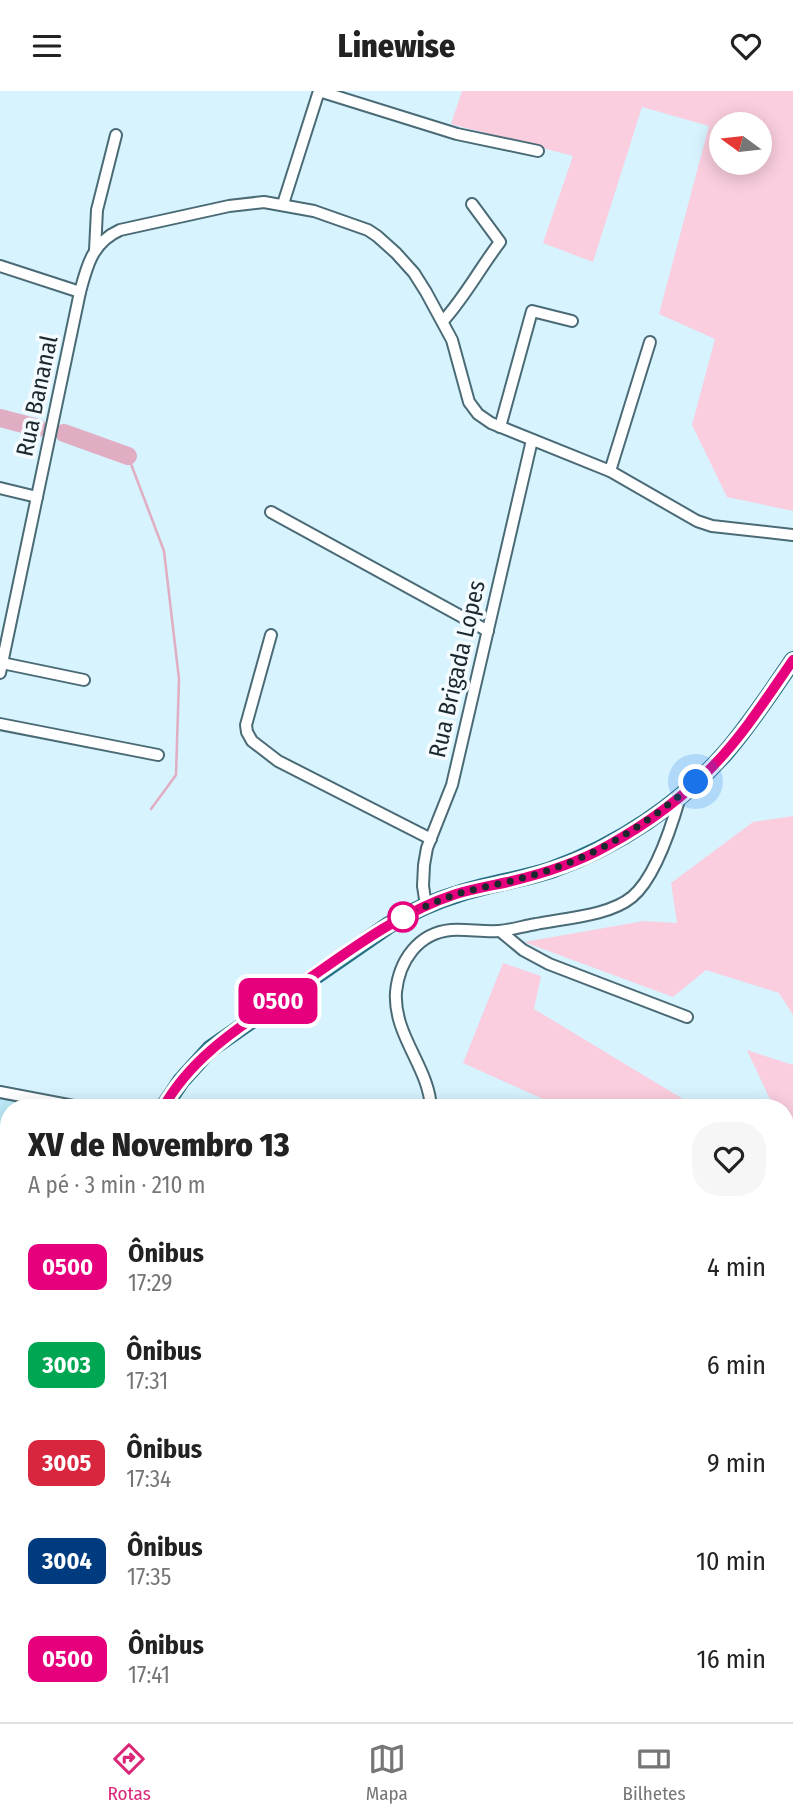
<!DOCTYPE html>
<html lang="pt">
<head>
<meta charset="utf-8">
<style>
  :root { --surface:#fff; --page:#f6f6f6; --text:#222; --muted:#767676; --line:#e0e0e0; --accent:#db2777 }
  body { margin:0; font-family:"Fira Sans Condensed",sans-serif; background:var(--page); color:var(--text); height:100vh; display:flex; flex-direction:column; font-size:26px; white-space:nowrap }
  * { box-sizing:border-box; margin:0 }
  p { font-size:23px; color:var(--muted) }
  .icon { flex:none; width:38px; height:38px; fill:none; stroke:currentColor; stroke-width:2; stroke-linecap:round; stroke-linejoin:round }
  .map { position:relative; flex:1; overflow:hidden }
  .sheet { position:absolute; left:0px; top:1008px; width:794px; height:623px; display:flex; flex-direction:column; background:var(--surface); border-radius:28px 28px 0 0; box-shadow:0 4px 18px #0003 }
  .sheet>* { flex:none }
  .badge { padding:0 14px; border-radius:10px; font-size:24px; line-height:46px }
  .needle { width:46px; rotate:285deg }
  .tools { position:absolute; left:709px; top:21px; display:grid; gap:14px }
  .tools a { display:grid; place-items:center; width:63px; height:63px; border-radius:50%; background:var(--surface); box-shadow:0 4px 18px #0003; font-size:35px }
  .you { position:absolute; width:35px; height:35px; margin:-18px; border:5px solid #fff; border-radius:50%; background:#1a73e8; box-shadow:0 0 0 10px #1a73e833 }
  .map>.badge { position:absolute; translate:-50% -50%; box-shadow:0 0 0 4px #fff }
  .round { display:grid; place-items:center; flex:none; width:74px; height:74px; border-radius:28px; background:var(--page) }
  .summary { display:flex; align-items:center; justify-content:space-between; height:119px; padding:0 28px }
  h1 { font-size:33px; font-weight:800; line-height:52px }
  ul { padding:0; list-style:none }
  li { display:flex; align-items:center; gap:21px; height:98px; padding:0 28px }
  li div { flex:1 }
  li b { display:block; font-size:26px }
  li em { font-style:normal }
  li .badge { min-width:77px; font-weight:700; text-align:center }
  header { display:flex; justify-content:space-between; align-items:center; height:91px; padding:0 28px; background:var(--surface); font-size:32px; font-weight:800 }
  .menu { display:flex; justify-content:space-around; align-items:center; height:98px; border-top:2px solid var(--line); background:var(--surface); font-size:19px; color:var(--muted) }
  .menu a { display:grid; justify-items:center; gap:4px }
  .menu .selected { color:var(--accent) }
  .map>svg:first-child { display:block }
</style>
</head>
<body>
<header><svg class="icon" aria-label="menu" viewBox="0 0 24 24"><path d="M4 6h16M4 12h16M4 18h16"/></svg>Linewise<svg class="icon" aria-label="heart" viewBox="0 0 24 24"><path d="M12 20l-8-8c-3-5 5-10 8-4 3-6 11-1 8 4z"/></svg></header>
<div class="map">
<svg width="793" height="1631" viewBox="0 0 793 1631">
  <rect width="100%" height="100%" fill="#d6f3fe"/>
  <polygon fill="#bdeafa" points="0,1004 68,1017 9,1017 9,1164 0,1156"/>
  <g fill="#facedf" fill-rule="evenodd">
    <path d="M462,0H793V420L727,406L692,334L715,248L659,223L709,35L642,16L593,171L543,152L573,65L451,33ZM721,33H760V72H721Z"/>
    <polygon points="793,725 793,924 779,902 706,879 673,906 524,851 644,830 677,832 671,792 753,731"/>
    <polygon points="503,872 541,885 534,918 698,1017 563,1017 463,972"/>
    <polygon points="747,959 793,974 793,1037 786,1035 786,1017 774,1017"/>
    <polygon points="786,1243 793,1245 793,1631 596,1631 590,1622 786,1622"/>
  </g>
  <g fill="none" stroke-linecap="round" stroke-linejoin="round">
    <polyline stroke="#e0adc2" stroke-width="2.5" points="128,365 164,460 179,588 176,684 151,718"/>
    <g stroke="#e0adc2" stroke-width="18">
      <polyline points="0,327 38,337"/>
      <polyline points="64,342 128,365"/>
    </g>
    <defs>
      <g id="minor">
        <polyline points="319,0 457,43 538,60"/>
        <polyline points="283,113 319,0"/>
        <polyline points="95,159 97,119 116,44"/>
        <polyline points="0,175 80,201"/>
        <path d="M443,230C465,206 480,177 500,151L472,113"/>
        <polyline points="500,336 532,220 572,230"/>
        <polyline points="610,380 650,251"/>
        <polyline points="0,397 37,406"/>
        <polyline points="271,421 488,540"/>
        <polyline points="271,544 246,634 247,641 252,650 278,670 431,748"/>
        <polyline points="2,572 84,589"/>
        <path d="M0,582L80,201C87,174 93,151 120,139L229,115L264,111L314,120L368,139L377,145L396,162L414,182L426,201L452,249L469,311L478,323L491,332L610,380L697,430L712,435L793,444"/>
        <polyline points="0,633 158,664"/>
        <polyline points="426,815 423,795 424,774 427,757 452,694 532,349"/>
        <polyline points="500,840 523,859 549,873 687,926"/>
        <polyline points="0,1001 84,1017"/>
        <path d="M431,1017C429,976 393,944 396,901C399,870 418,842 451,839C467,838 483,841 499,840C511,839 524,835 536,833C565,827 609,825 632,806C655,787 672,734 680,706"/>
        <polyline points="0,1566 9,1569"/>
        <polyline points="181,1622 193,1627"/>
        <polyline points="150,1631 154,1622"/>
      </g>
      <g id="major">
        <path d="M163,1017L181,990L210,958L389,834C411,821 434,810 458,803C488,793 520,789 551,779C618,755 680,714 727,660C751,632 772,600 793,569"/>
        <polyline points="445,1622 458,1631"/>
      </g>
    </defs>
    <use href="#minor" stroke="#4a6b76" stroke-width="14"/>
    <use href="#major" stroke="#286f83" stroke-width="18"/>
    <use href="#minor" stroke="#fff" stroke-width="10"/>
    <use href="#major" stroke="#82bfd0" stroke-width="14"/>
  </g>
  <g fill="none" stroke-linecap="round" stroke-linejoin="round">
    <defs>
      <path id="line" d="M163,1017C194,961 250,930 300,894C349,860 398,822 456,803C473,798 490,795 508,791C542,783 577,772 607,755C645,734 683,707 713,675C744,643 768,605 793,569"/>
    </defs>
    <use href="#line" stroke="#fff" stroke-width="16"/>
    <use href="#line" stroke="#e6007e" stroke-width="10"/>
    <path stroke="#1b292e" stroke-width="7" stroke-dasharray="0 12.6" d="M403,826C421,817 439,809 457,803C481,796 506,792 530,785C595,767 646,734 696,691"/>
  </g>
  <circle fill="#fff" stroke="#e6007e" stroke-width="3.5" cx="403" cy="826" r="14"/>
  <g text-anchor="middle" stroke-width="7" stroke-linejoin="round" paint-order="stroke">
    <g font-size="24" fill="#1b292e" stroke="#f5fcff">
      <text transform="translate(37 305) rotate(-78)" y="8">Rua Bananal</text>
      <text transform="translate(457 578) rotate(-77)" y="8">Rua Brigada Lopes</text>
    </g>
  </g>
</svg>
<div class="tools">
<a><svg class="needle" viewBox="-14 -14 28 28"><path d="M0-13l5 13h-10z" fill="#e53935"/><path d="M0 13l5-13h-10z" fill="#767676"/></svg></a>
</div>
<div class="you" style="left:696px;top:691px"></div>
<b class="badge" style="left:278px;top:910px;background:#e6007e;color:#fff">0500</b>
<section class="sheet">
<div class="summary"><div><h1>XV de Novembro 13</h1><p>A pé · 3 min · 210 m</p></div><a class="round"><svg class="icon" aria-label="heart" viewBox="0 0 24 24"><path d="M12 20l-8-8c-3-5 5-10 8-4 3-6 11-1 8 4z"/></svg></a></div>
<ul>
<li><span class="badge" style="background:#e6007e;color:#fff">0500</span><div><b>Ônibus</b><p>17:29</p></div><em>4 min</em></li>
<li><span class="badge" style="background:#00a651;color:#fff">3003</span><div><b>Ônibus</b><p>17:31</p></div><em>6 min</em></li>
<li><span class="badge" style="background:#d7263d;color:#fff">3005</span><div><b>Ônibus</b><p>17:34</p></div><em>9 min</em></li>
<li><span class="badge" style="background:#003b80;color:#fff">3004</span><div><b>Ônibus</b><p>17:35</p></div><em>10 min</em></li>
<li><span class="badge" style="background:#e6007e;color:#fff">0500</span><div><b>Ônibus</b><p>17:41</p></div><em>16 min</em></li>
</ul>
</section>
</div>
<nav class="menu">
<a class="selected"><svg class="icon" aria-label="directions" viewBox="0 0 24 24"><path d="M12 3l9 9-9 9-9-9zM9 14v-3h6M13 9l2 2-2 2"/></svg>Rotas</a>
<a><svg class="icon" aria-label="map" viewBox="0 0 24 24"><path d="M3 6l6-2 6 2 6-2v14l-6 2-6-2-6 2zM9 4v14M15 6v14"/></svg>Mapa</a>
<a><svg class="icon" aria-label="tickets" viewBox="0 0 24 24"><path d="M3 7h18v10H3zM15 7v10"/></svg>Bilhetes</a>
</nav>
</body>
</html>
